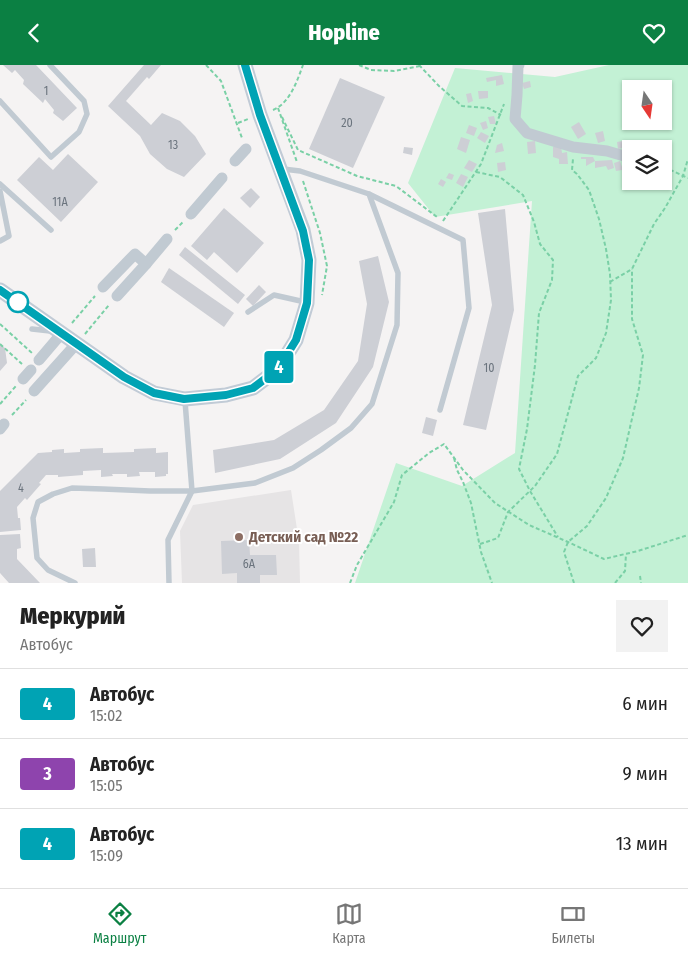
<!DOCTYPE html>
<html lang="ru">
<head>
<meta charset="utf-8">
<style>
  :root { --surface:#fff; --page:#f2f2f2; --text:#222; --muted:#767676; --line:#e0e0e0; --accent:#0b8043 }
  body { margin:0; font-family:"Fira Sans Condensed",sans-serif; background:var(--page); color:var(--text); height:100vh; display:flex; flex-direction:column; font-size:19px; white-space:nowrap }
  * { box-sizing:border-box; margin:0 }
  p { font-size:16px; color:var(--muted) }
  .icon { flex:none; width:28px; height:28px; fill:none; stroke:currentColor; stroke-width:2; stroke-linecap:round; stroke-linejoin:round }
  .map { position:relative; height:518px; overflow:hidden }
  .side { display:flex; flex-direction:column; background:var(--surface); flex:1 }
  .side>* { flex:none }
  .badge { padding:0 10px; border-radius:4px; font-size:18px; line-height:32px }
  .needle { width:32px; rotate:167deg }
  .fabs { position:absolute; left:622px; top:15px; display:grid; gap:10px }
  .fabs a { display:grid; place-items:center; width:50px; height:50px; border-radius:0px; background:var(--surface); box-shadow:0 1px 4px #0004; font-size:25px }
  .map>.badge { position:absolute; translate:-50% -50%; box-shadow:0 0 0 2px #fff }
  .round { display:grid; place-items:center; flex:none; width:52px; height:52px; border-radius:0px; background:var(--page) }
  .summary { display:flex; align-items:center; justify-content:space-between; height:85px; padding:0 20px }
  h1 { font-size:24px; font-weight:800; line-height:38px }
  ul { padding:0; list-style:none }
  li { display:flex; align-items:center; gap:15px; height:70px; padding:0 20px; border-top:1px solid var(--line) }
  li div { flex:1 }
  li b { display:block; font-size:19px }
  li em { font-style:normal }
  li .badge { min-width:55px; font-weight:700; text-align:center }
  header { display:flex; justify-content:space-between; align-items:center; height:65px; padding:0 20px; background:var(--accent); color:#fff; font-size:22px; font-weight:800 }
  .tabs { display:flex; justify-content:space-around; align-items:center; height:70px; border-top:1px solid var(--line); background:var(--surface); font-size:14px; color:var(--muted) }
  .tabs a { display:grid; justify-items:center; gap:2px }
  .tabs .on { color:var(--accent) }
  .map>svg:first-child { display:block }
</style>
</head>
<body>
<header><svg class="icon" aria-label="back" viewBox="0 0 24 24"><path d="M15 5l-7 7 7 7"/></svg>Hopline<svg class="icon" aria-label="heart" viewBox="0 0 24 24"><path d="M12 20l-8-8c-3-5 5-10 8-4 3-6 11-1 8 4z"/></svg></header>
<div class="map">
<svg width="688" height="518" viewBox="0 0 688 518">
  <rect width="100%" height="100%" fill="#f5f3f3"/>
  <polygon fill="#e6e4e5" points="291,425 299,477 300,518 182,518 180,466 193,440"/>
  <path fill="#c3f1d5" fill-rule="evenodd" d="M609,0H688V518H355L396,398L462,421L515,388L532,136L435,152L408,118L455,3L555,12ZM631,24H664V56H631ZM631,84H664V116H631Z"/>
  <g fill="#cdcfd5">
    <polygon points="3,0 36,0 77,43 63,56 53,48 54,45 45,34 43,38 23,19 24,15 15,5 12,8"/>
    <polygon points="144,0 161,0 149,14 147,12 126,36 151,60 162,48 180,56 195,71 206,89 184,112 167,104 150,89 140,71 108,41"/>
    <polygon points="502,10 504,19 496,21 496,15 487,17 486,13"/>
    <polygon points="340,13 385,32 353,103 309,84"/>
    <polygon points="530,16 531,22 524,24 522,18"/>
    <polygon points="478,26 488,26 488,33 479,34"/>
    <polygon points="471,28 473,36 468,38 466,29"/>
    <polygon points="494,51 496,59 490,59 488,52"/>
    <polygon points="486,56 488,63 483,65 480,58"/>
    <polygon points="579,57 586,69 578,74 571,62"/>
    <polygon points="469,60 477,63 474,71 466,68"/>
    <polygon points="603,66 605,76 598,78 595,68"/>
    <polygon points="481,67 489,71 485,78 477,73"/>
    <polygon points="461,72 470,75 466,88 457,84"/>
    <polygon points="628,75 627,82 618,84 617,77"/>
    <polygon points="535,76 536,88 528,89 527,77"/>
    <polygon points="644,77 645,84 634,84 634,79"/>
    <polygon points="502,78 504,86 495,88 497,80"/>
    <polygon points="561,81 562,88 567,87 568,99 559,99 559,94 553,92 553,82"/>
    <polygon points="404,82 413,83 412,90 403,88"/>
    <polygon points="68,89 98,117 61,157 17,115 39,92 53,105"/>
    <polygon points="581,92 593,92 595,96 612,95 614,103 608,105 606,101 595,103 595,96 586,101 586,94 581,94"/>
    <polygon points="469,95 477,99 472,107 464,103"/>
    <polygon points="620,96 622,102 631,101 631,110 629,110 630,108 623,109 622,105 616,106 614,98"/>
    <polygon points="505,97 506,105 498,107 497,98"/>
    <polygon points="449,108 454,110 452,115 446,113"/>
    <polygon points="461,109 468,112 463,122 456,118"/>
    <polygon points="441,114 446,117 443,122 438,119"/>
    <polygon points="646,116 658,116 658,117 646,120"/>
    <polygon points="251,123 260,132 250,143 240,133"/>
    <polygon points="224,143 264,178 237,208 214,187 207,195 191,181"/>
    <polygon points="505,144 514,245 486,365 463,360 492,240 478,148"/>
    <polygon points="185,182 245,230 238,239 179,190"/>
    <polygon points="378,191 389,237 373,302 336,358 280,394 215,408 213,385 274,375 324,345 358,296 367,239 359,196"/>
    <polygon points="169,203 234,248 224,262 161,217"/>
    <polygon points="259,220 266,227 253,241 246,234"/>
    <polygon points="0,279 5,283 7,298 0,306"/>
    <polygon points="426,352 437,355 433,371 422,368"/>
    <polygon points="103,383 103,388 134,387 134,384 156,383 156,388 168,387 168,409 166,409 166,411 155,412 155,407 139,407 140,411 127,412 127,409 112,409 113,411 101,412 101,405 83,406 83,410 58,412 58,410 46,410 39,418 41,419 27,435 25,433 17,442 18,453 20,453 21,465 0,467 0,426 38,388 52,387 52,385 64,384 64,388 80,387 80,384"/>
    <polygon points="20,469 21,483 17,484 17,494 40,518 9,518 0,508 0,470"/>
    <polygon points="249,475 250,490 276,490 277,510 260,510 260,518 237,518 237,508 222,509 221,476"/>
    <polygon points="95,483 96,502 83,502 82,484"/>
  </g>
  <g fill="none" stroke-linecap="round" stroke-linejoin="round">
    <g stroke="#7ad0a6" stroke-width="2" stroke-dasharray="4 2.5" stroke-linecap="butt">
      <polyline points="206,0 221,16 242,73"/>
      <polyline points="359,0 371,5 394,6 420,1"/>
      <polyline points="419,0 439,21 462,41 488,43 501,50"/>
      <polyline points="278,43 297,97"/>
      <path d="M273,45C290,38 297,16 303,0"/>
      <polyline points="282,52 298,85 357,111 396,121 437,152"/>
      <polyline points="238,58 248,54"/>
      <polyline points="664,102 688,113"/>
      <polyline points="476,107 500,112 523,130 534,157 540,179 553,195 552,215 539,248 535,300 527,364 519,404 530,426 558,472"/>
      <polyline points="303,116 320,168 327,201 322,230"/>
      <polyline points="443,156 481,99 504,39"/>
      <polyline points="175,165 184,156"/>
      <polyline points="610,217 632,204 654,159 665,143 683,111 688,94"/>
      <polyline points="72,258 95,231"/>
      <polyline points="0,259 32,288"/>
      <polyline points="85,269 109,240"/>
      <polyline points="0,279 22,299"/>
      <polyline points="0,339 16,321"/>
      <polyline points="12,350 26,335"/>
      <polyline points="454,393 457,405 463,417 471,438 481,487 492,518"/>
      <polyline points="480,479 498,473 508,447 535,421 557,389 578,311 596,293 606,268 611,235 610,209 606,184 599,154 589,125 577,109 572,105 573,94"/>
      <polyline points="640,511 641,518"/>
      <polyline points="350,518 357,500 394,437 402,410 429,388 444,379 463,405 495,438 529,460 568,477 604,494 638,486 688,470"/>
      <polyline points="574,518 564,487 568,477 587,461 606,433 623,393 639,323 643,290 632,254 632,204"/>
      <polyline points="615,518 625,506 626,489"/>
    </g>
    <g stroke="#c1cad2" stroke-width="5.5">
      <polyline points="0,36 51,92 79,67 87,49 84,36 50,0"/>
      <polyline points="0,119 51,165"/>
      <polyline points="0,126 9,171 0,176"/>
      <polyline points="369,129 463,175 469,243 440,345"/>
      <polyline points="248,247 274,230 305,237"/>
      <polyline points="32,264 50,266"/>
      <polyline points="75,518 48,505 37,493 33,453 38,437 53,429 72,423 103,424 150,426 192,426 255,418 293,403 321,385 351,363 372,339 397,260 398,208 369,129 300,106 283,104"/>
      <polyline points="169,518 168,475 192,426 185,336"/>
    </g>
    <g stroke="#c1cad2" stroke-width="11">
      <polyline points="519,0 518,1 517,30 515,54 527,68 573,82 607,86 631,93"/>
      <polyline points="235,96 246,84"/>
      <polyline points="191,149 222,113"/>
      <polyline points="146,199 167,174"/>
      <polyline points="103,222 135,189 146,199 117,231"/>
      <polyline points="39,295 62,268"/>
      <polyline points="23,314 31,305"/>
      <polyline points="34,326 77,278"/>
      <polyline points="0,364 4,359"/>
    </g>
    <polyline stroke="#c1cbd6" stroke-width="15" points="0,225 124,312 154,328 185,334 226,330 253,323 278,304 296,275 307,238 309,195 303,165 260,50 245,0"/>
  </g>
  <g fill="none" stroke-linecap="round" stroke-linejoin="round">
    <defs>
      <polyline id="line" points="0,225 124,312 154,328 184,334 226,330 253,323 278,304 296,275 307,238 309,195 303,166 260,50 245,0"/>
    </defs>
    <use href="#line" stroke="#fff" stroke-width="11"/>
    <use href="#line" stroke="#00a3b4" stroke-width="8"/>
  </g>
  <circle fill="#fff" stroke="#00a3b4" stroke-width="2.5" cx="18" cy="237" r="10"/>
  <circle fill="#8d6e63" stroke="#fff" stroke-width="2" cx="239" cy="472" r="5"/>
  <g text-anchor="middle" stroke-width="4" stroke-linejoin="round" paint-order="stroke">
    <g font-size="12" fill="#6b747e">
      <text x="46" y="30">1</text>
      <text x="347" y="62">20</text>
      <text x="173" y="84">13</text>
      <text x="60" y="141">11А</text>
      <text x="489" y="307">10</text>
      <text x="21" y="427">4</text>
      <text x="249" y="503">6А</text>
    </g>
    <g font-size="15" font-weight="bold" fill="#785e54" stroke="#fff" text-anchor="start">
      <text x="249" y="477">Детский сад №22</text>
    </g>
  </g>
</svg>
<div class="fabs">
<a><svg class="needle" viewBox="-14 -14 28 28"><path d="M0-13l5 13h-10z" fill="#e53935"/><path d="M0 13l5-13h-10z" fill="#767676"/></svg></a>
<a><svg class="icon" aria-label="layers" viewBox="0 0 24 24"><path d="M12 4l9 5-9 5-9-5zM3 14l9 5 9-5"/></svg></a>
</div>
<b class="badge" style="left:279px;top:302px;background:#00a3b4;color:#fff">4</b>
</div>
<section class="side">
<div class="summary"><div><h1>Меркурий</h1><p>Автобус</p></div><a class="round"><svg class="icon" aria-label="heart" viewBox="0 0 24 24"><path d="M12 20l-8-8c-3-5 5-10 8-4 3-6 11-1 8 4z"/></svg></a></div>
<ul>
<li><span class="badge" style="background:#00a3b4;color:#fff">4</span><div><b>Автобус</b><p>15:02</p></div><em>6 мин</em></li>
<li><span class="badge" style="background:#8e44ad;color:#fff">3</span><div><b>Автобус</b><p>15:05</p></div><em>9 мин</em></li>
<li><span class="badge" style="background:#00a3b4;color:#fff">4</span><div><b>Автобус</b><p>15:09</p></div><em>13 мин</em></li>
</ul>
</section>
<nav class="tabs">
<a class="on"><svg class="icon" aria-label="directions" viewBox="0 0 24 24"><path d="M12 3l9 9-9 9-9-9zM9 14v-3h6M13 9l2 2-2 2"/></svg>Маршрут</a>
<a><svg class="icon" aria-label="map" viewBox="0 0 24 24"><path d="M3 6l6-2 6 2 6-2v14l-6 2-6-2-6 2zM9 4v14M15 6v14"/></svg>Карта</a>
<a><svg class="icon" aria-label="tickets" viewBox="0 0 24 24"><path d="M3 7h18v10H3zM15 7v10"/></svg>Билеты</a>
</nav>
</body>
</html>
